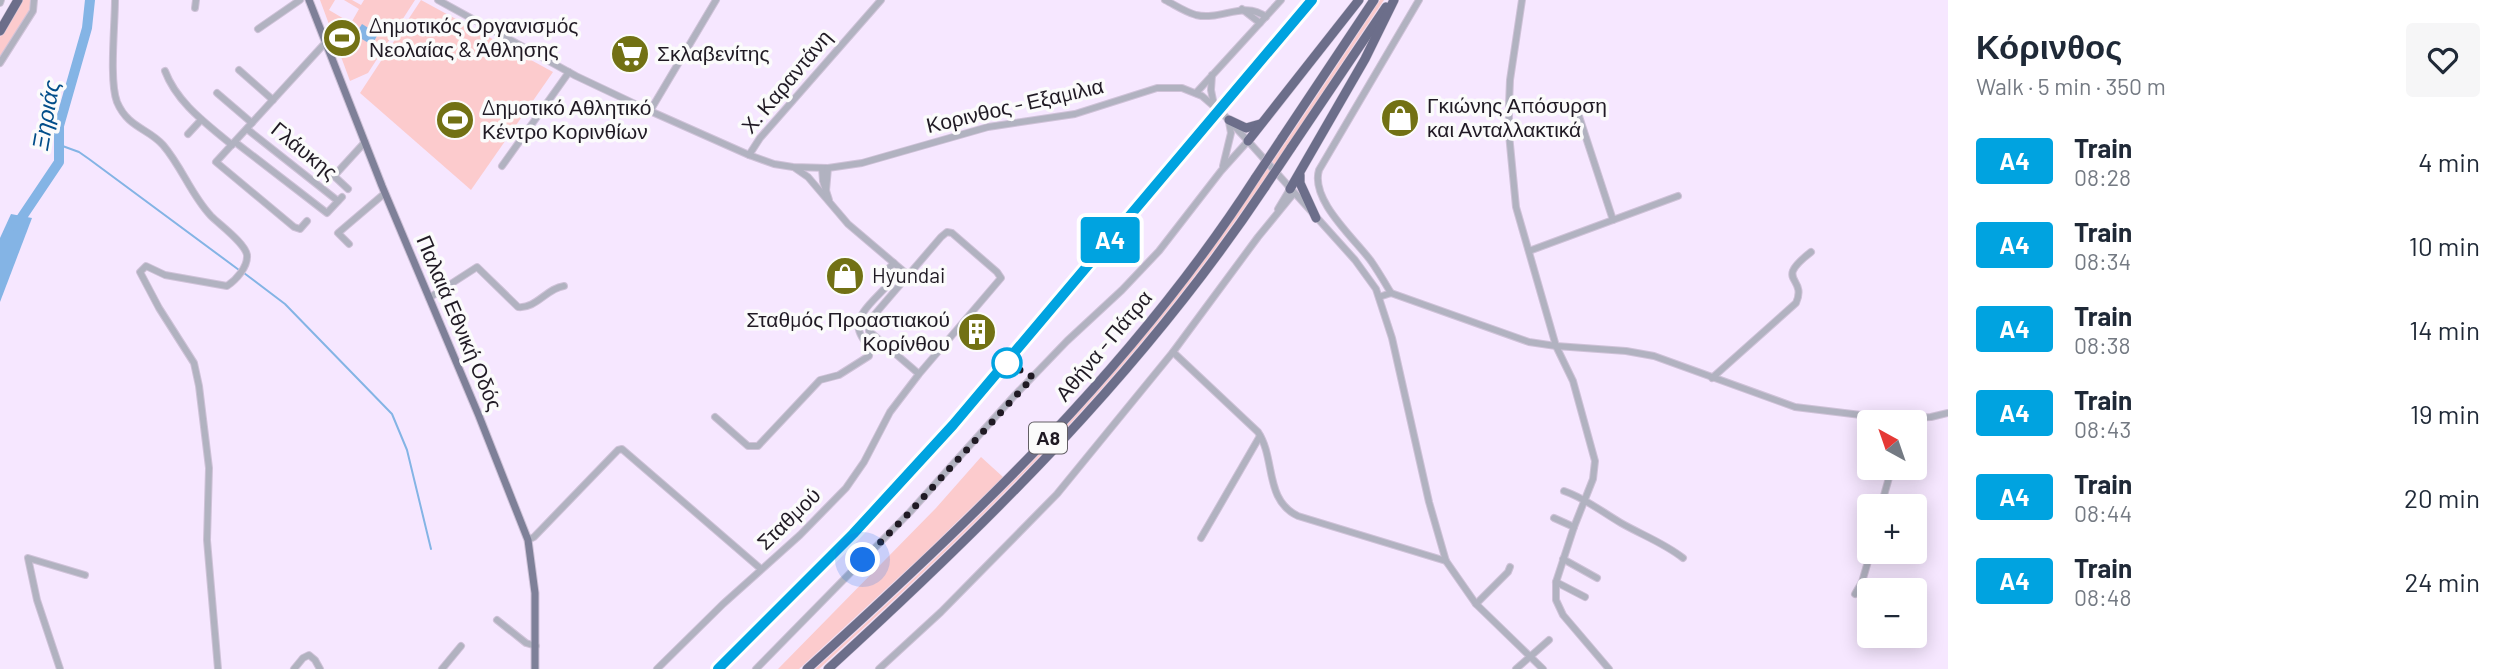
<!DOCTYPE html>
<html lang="en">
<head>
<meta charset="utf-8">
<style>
  :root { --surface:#fff; --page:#f6f6f7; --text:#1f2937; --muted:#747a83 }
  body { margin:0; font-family:Barlow,sans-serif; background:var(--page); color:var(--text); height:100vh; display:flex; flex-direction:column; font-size:26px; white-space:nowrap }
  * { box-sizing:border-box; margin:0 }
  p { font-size:23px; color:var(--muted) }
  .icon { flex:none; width:38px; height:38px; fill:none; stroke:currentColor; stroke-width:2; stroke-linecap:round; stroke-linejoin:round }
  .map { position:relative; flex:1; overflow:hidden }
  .drawer { display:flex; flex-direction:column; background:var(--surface); width:560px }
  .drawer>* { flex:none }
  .badge { padding:0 14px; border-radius:5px; font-size:24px; line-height:46px }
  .needle { width:46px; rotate:320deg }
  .fabs { position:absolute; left:1857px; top:410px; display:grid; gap:14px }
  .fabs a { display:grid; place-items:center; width:70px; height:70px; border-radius:7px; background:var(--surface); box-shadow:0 4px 18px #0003; font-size:35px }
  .you { position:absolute; width:35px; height:35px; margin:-18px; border:5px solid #fff; border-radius:50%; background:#1a73e8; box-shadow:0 0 0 10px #1a73e833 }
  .map>.badge { position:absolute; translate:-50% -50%; box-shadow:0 0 0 4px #fff }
  .round { display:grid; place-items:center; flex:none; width:74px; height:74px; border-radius:7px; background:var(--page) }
  .head { display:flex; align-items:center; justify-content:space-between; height:119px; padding:0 28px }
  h1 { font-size:33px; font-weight:800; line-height:52px }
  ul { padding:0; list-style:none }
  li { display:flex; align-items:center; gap:21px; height:84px; padding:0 28px }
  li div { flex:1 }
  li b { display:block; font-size:26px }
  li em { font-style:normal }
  li .badge { min-width:77px; font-weight:700; text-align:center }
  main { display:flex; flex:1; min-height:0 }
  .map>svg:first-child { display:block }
</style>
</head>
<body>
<main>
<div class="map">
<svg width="1948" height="669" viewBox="0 0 1948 669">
  <rect width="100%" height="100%" fill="#f6e7ff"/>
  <g fill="#fccbcd">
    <polygon points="21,0 30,0 30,9 0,59 0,37"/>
    <polygon points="320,0 335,0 329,10 351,23 359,9 344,0 352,0 361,5 364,0 415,0 368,73 350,81"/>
    <polygon points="421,0 553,72 471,190 360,93"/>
    <path d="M1380,0H1384C1310,110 1240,223 1156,325C1053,451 939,560 819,669H815C936,560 1054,449 1156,321C1237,219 1308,109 1380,0Z"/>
    <polygon points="981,457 1003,477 923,555 799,669 778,669 936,508"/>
  </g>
  <g fill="#84b4e5">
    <polygon points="362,24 378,34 372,45 355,35"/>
    <polygon points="11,214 32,218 0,302 0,238"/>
  </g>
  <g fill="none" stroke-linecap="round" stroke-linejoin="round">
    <g stroke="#84b4e5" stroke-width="2">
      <polyline points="57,144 79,152 89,159 239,270"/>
      <polyline points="244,273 285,304 392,414 407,450 431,549"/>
    </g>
    <polyline stroke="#84b4e5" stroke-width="10" points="16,226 59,162 59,126 87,28 90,0"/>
    <defs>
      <g id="minor">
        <path d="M115,0C115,25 109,81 117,102C128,128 148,128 163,145C182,167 191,195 211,216C220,225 245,243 247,255C248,267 236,280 227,286L165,275L146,266L140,272L159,308L194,363L199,386L209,468L207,540L218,669"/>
        <polyline points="438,0 576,76 650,111 749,155 774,164 793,167 828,168 862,163 988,127 1075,114 1157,88 1182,88 1202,96 1224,115 1248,141 1355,260 1376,289 1392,338 1429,502 1446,561 1476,604 1543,669"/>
        <path d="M1165,0C1175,5 1185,12 1196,15C1221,21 1244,0 1266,17"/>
        <polyline points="1522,0 1510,80 1509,105 1509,134 1516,207 1556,346 1573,381 1595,461 1593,479 1574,527 1556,582 1556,600 1563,615 1609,669"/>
        <polyline points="0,3 1,0"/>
        <polyline points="195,8 196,0"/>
        <polyline points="1242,9 1260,23"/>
        <polyline points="258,29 300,0"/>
        <polyline points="0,63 33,11 34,0"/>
        <polyline points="239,70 273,100"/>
        <path d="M165,71C177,103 207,124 232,145"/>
        <polyline points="1212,75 1211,90 1214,105"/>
        <polyline points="217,93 252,123"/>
        <polyline points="1196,93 1281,0"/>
        <polyline points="1575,104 1613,220"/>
        <polyline points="650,111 716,0"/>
        <polyline points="247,129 338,201"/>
        <polyline points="188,134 201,120"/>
        <polyline points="235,142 327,213 342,197"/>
        <polyline points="749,155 760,138 881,0"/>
        <polyline points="502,166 569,72"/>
        <polyline points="1223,166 1231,133 1229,122"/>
        <polyline points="795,168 808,177 848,224 908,275"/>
        <polyline points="822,168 823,181 829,200"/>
        <polyline points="348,189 334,176 365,142"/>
        <polyline points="826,191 828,168"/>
        <polyline points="1278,209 1290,189"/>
        <polyline points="307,221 300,229 294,227 216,162 326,42"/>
        <polyline points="349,244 338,233 385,193"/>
        <polyline points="1529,251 1678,196"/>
        <path d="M1391,293C1385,283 1378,271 1371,261C1354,238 1310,200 1319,170L1419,0"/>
        <polyline points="1379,297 1391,293 1529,342 1556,346 1626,351 1654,356 1795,407 1861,415 1912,418 1931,417 1948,413"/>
        <path d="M429,298L477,267L518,307C536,309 547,288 564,286"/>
        <path d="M1173,352L1258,432C1276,459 1264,500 1298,516L1446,561"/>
        <path d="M1712,378L1796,303C1808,276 1772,282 1811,252"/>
        <polyline points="1861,415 1869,427"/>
        <path d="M715,417L748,446H758L820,380L839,375L869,356C871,345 861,340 859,330C855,312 881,295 890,282L891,276L889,268L894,263"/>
        <path d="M1564,491C1585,498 1602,512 1621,523C1642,535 1664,543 1683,558"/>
        <polyline points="1881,506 1892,467"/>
        <polyline points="1554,518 1574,527"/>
        <polyline points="1201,538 1260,436"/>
        <polyline points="528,540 534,537 618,450 622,449 761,569"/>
        <polyline points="1563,559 1597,578"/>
        <polyline points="1556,582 1585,597"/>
        <polyline points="1855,594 1862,582 1871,551"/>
        <polyline points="1476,604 1508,572 1510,567"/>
        <polyline points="497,620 526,643 536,646"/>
        <polyline points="60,669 37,600 28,558 85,575"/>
        <polyline points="294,669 303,658 309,655 315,660 320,669"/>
        <polyline points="442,669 461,646"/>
        <polyline points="657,669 723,604 800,535 846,488 864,462 890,412 919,374 1001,278 997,272 952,233 947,232 941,237 869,321 869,331 919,374"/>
        <polyline points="756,669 910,512 1015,395 1067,341 1122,290 1159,251 1221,171 1248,141"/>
        <polyline points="879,669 941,612 1057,494 1173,352 1258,237 1294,193"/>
        <polyline points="1516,669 1549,640"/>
      </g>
      <polyline id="major" points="309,0 382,186 479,416 528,540 535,593 535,669"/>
      <g id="highway">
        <polyline points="0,31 18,0"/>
        <polyline points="1229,120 1246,128 1260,124"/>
        <polyline points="1282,138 1374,0"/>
        <polyline points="1248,141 1359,0"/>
        <polyline points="1291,148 1386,7"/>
        <polyline points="1300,175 1300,183 1316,218"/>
        <polyline points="1290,189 1365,59 1394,0"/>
        <path d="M807,669C972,520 1135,365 1256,177"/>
        <path d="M828,669C989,522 1144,369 1265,187"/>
      </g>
    </defs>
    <use href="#minor" stroke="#cfc2d8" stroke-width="8"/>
    <use href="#major" stroke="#cfc2d8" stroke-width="9"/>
    <use href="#highway" stroke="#cfc2d8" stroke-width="10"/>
    <use href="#minor" stroke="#b1b2c0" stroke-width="6"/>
    <use href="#major" stroke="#7e8098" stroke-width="7"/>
    <use href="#highway" stroke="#6c6e8a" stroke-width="9"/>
    <polyline stroke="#39323d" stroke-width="2" points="714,669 850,532 925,452 1308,0"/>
    <defs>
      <g id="highway-bridge">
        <polyline points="1256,177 1282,138"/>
        <polyline points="1265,187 1291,148"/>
      </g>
    </defs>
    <use href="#highway-bridge" stroke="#cfc2d8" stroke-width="10" stroke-linecap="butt"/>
    <use href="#highway-bridge" stroke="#6c6e8a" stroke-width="9"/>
  </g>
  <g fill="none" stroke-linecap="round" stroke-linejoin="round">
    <defs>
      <polyline id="line" points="718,669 853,534 953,425 1312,0"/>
    </defs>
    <use href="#line" stroke="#fff" stroke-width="16"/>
    <use href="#line" stroke="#00a3e0" stroke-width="10"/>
    <polyline stroke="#201a24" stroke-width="7" stroke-dasharray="0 12.6" points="863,560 910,512 1033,377 1007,363"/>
  </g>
  <defs>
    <symbol id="stadium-disc" viewBox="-11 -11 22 22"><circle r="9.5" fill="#727114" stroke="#fbfbfb"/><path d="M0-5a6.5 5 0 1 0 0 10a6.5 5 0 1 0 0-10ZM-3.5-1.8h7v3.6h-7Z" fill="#fff"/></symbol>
    <symbol id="supermarket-disc" viewBox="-11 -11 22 22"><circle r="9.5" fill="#727114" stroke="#fbfbfb"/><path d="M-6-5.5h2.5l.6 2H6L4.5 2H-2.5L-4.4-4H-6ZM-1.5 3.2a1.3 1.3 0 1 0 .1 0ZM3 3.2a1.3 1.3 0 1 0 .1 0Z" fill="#fff"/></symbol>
    <symbol id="shop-disc" viewBox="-11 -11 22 22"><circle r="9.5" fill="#727114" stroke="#fbfbfb"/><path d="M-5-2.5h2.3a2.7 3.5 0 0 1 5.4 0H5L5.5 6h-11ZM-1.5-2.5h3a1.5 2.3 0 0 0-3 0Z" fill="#fff"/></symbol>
    <symbol id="building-disc" viewBox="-11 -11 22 22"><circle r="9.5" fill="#727114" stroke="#fbfbfb"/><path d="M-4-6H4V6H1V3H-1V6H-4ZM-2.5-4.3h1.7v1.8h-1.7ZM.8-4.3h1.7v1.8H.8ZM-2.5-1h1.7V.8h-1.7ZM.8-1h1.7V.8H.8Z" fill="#fff"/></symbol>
  </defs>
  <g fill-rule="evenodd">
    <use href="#stadium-disc" x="320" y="16" width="44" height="44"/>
    <use href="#supermarket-disc" x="608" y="32" width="44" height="44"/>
    <use href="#shop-disc" x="1378" y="96" width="44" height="44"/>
    <use href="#stadium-disc" x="433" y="98" width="44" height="44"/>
    <use href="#shop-disc" x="823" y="254" width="44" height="44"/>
    <use href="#building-disc" x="955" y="310" width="44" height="44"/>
  </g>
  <circle fill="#fff" stroke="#00a3e0" stroke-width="3.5" cx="1007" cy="363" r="14"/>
  <g text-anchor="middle" stroke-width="7" stroke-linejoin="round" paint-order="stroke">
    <rect fill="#fbfbfb" stroke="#625e64" stroke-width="2" x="1029" y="422.5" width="38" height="31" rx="5"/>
    <g font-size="19" font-weight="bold" fill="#201a24">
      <text x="1048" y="445">Α8</text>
    </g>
    <g font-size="21" fill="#201a24" stroke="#fbfbfb" text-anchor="start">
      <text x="369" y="33">Δημοτικός Οργανισμός<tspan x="369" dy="24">Νεολαίας &amp; Άθλησης</tspan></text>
      <text x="657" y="61">Σκλαβενίτης</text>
      <text x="1427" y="113">Γκιώνης Απόσυρση<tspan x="1427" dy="24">και Ανταλλακτικά</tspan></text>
      <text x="482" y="115">Δημοτικό Αθλητικό<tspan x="482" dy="24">Κέντρο Κορινθίων</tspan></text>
      <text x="872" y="283">Hyundai</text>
      <text x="950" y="327" text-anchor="end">Σταθμός Προαστιακού<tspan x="950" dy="24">Κορίνθου</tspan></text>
    </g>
    <g font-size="21" fill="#201a24" stroke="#fbfbfb">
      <text transform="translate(787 82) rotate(-50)" y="7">Χ. Καραντάνη</text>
      <text transform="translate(1015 106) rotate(-13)" y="7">Κορινθος - Εξαμιλια</text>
      <text transform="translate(304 151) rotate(39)" y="7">Γλάυκης</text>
      <text transform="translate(459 323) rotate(67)" y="7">Παλαιά Εθνική Οδός</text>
      <text transform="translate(1104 346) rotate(-50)" y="7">Αθήνα - Πάτρα</text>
      <text transform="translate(789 519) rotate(-44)" y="7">Σταθμού</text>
    </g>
    <g font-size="23" font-style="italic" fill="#014d89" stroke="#fbfbfb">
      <text transform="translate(46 115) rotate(-80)" y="8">Ξηριάς</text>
    </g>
  </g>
</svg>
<div class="fabs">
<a><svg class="needle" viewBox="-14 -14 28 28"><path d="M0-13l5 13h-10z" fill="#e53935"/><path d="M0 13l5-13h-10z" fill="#747a83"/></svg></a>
<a>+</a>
<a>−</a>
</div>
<div class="you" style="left:863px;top:560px"></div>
<b class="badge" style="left:1110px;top:240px;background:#00a3e0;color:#fff">A4</b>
</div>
<section class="drawer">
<div class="head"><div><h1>Κόρινθος</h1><p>Walk · 5 min · 350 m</p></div><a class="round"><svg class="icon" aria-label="heart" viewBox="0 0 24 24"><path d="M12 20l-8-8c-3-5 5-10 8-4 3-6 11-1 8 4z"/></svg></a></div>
<ul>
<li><span class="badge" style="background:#00a3e0;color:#fff">A4</span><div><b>Train</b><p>08:28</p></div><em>4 min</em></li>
<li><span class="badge" style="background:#00a3e0;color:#fff">A4</span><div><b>Train</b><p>08:34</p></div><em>10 min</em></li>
<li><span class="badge" style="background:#00a3e0;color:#fff">A4</span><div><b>Train</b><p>08:38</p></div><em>14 min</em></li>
<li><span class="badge" style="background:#00a3e0;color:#fff">A4</span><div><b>Train</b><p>08:43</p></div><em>19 min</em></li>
<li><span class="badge" style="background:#00a3e0;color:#fff">A4</span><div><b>Train</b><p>08:44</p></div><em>20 min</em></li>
<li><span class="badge" style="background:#00a3e0;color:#fff">A4</span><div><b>Train</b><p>08:48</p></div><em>24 min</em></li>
</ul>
</section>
</main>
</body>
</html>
